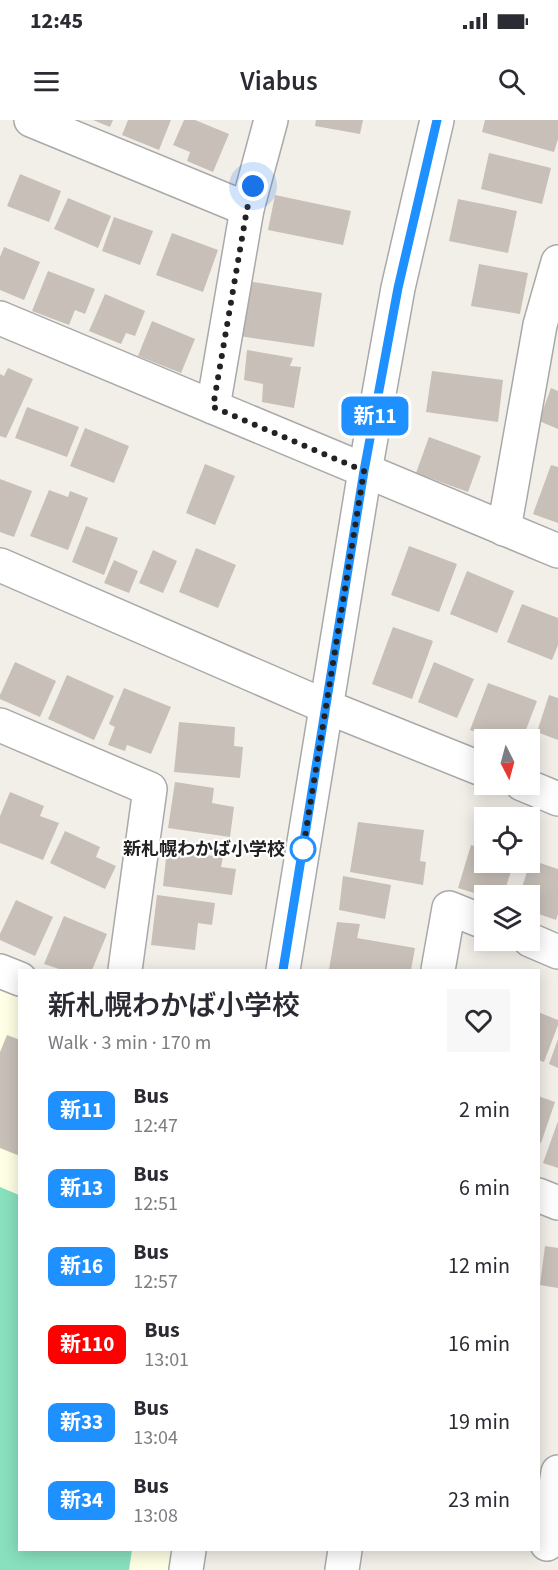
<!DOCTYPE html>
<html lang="en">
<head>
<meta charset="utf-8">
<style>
  :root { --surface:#fff; --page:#f7f7f7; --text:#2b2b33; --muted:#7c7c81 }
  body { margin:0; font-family:"Source Sans 3","Noto Sans JP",sans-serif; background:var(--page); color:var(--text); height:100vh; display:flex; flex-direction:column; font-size:22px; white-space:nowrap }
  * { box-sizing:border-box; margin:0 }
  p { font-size:20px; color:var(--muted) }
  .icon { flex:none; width:33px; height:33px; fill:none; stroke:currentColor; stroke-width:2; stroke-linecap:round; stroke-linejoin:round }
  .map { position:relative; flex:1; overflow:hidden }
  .drawer { position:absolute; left:18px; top:849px; width:522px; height:582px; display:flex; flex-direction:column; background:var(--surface); border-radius:0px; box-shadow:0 3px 15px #0003 }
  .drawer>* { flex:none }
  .badge { padding:0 12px; border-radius:9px; font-size:21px; line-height:39px }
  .needle { width:39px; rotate:174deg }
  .fabs { position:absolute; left:474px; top:609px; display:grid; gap:12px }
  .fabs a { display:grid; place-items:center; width:66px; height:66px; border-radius:0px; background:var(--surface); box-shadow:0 3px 15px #0003; font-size:30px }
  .you { position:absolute; width:30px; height:30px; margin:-15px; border:4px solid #fff; border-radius:50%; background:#1a73e8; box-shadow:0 0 0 9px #1a73e833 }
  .map>.badge { position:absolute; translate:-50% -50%; box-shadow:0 0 0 3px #fff }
  .round { display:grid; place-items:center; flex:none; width:63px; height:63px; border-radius:0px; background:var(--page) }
  .summary { display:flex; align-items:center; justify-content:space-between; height:102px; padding:0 30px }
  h1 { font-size:28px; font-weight:600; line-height:45px }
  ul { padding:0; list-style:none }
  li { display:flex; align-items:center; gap:18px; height:78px; padding:0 30px }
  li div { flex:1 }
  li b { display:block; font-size:22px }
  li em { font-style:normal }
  li .badge { min-width:66px; font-weight:700; text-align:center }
  .status { display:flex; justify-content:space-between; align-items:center; height:42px; padding:0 30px; background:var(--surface); direction:ltr }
  .status svg { height:16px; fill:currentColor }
  header { display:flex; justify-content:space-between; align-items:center; height:78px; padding:0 30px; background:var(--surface); font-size:27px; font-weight:600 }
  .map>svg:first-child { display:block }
</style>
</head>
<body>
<div class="status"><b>12:45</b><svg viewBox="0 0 49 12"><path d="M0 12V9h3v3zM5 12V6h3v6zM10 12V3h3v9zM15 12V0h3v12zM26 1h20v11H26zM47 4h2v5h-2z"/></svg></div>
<header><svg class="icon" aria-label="menu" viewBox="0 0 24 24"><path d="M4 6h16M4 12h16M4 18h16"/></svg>Viabus<svg class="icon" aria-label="search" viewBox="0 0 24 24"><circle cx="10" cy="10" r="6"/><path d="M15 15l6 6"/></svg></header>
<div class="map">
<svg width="558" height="1450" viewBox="0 0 558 1450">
  <rect width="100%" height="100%" fill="#f2efe9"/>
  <polygon fill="#ffffe5" points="0,864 20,872 20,1430 171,1430 168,1450 0,1450"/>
  <polygon fill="#88e0be" points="0,1067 19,1075 20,1430 132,1430 129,1450 0,1450"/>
  <g fill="#c7bfb8">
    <polygon points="93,0 113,0 110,7"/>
    <polygon points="128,0 171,0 159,30 122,15"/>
    <polygon points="184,0 195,0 229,14 213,52 187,41 190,32 173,25"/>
    <polygon points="316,0 363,0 360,14 315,6"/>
    <polygon points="485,0 558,0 558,19 554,32 482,12"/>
    <polygon points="489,33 551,48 542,84 481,69"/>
    <polygon points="20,54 61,71 49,102 7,86"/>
    <polygon points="275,75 351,91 343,125 268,110"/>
    <polygon points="68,78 111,96 98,128 54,109"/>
    <polygon points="458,79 517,91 508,133 449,121"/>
    <polygon points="114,97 153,111 140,145 102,131"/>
    <polygon points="172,113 218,130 203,172 156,155"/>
    <polygon points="4,127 40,142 24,180 0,170 0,137"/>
    <polygon points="479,144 528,153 520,194 471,186"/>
    <polygon points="48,151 95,169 85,194 75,190 69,205 32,191"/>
    <polygon points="247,161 322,173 314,227 239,216"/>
    <polygon points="105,174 145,191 135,216 126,213 121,224 89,211"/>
    <polygon points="152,201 195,219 181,253 138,236"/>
    <polygon points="247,230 293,238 290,246 301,247 294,288 262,282 263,264 244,260"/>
    <polygon points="8,248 33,259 6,318 0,316 0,254 4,256"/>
    <polygon points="432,251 503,260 498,302 426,292"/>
    <polygon points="551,268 558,271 558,309 539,301"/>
    <polygon points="27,287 79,307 67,337 15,318"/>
    <polygon points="85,308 129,326 114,363 70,346"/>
    <polygon points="429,317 481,336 468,372 416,353"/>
    <polygon points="205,344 235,356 215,405 186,393"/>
    <polygon points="551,345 558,347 558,403 533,394"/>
    <polygon points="0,359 32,371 14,417 0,412"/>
    <polygon points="49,370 68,377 70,371 88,378 68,430 30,416"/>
    <polygon points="86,406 118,418 104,455 72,442"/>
    <polygon points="409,426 457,444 439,492 391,475"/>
    <polygon points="196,428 236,445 218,488 179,472"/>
    <polygon points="153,430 177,441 163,473 139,463"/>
    <polygon points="114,440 138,451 129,473 104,463"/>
    <polygon points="467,451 514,471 497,513 450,494"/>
    <polygon points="522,484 558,498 558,525 552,540 507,522"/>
    <polygon points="393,507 433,521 412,579 372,564"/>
    <polygon points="15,542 56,561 40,597 0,579 0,575"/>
    <polygon points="434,542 474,559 457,598 418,582"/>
    <polygon points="67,555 114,576 94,620 48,599"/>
    <polygon points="488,563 537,581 522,620 496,620 470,610"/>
    <polygon points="124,568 171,587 151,634 127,625 125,631 108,625 115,607 109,604"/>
    <polygon points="549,575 558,578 558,620 537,612"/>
    <polygon points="179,602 235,607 234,626 243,627 240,658 174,652"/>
    <polygon points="175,662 214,668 212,683 234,687 230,717 168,708"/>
    <polygon points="10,672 44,686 40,696 59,703 43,740 0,723 0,696"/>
    <polygon points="358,702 424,710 420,741 426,742 423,765 350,752"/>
    <polygon points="65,711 100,727 96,737 116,746 105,769 50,743"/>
    <polygon points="471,725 484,729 484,742 514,742 503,776 484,776 458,768"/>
    <polygon points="167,730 223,737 221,747 236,749 232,775 163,766"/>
    <polygon points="531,740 558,749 558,794 556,800 530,791 530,776 519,776"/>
    <polygon points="343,756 391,765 385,799 339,790"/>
    <polygon points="157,775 215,783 212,805 198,803 195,830 151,825"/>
    <polygon points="16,780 53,797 35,836 0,820 0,814"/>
    <polygon points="64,796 107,814 92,850 62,850 44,844"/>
    <polygon points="337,802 360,804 357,818 415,828 411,850 329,850"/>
    <polygon points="538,892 558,900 558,905 544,942 538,940"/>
    <polygon points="7,915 20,920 20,1036 0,1028 0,932"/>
    <polygon points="558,919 558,948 549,944"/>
    <polygon points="538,976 555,982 541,1023 538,1022"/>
    <polygon points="558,1001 558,1048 543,1043"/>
    <polygon points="545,1126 558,1128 558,1168 540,1165"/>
  </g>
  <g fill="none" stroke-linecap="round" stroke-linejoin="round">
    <defs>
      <g id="minor">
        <polyline points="31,0 247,89"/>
        <polyline points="0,198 558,431"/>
        <polyline points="213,287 247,89 271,0"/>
        <polyline points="504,409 540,205 558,142"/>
        <polyline points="0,445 327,587 484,650"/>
        <polyline points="0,605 150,669 125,850"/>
        <polyline points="522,664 558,679"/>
        <polyline points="530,820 558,832"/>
        <polyline points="283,850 365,351 398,168 437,0"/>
        <polyline points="438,850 449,788 484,802"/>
        <polyline points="0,851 20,859"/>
        <polyline points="538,1075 558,1083"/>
        <polyline points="547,1424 558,1352"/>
        <polyline points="186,1450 189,1430"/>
        <polyline points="342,1450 345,1430"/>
      </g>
    </defs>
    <use href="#minor" stroke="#a9a9a9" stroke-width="36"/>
    <use href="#minor" stroke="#fff" stroke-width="33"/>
  </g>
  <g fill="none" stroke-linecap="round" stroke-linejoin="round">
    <defs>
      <polyline id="line" points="283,850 364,351 398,168 437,0"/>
    </defs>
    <use href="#line" stroke="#fff" stroke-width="14"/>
    <use href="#line" stroke="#1e90ff" stroke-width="9"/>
    <polyline stroke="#222" stroke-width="6" stroke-dasharray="0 10.8" points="253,66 247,89 213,287 364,351 303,729"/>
  </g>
  <circle fill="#fff" stroke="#1e90ff" stroke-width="3" cx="303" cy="729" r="12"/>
  <g text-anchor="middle" stroke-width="4.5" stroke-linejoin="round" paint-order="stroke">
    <g font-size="18" font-weight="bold" fill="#222" stroke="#fff" text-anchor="end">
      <text x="285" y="735">新札幌わかば小学校</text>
    </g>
  </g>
</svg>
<div class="fabs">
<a><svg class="needle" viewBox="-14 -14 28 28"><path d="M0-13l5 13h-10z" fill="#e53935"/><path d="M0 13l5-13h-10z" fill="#7c7c81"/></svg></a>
<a><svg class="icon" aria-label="locate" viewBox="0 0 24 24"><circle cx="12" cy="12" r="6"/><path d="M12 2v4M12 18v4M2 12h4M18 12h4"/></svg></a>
<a><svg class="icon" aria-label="layers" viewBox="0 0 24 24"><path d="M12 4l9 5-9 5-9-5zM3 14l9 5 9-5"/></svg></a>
</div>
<div class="you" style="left:253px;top:66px"></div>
<b class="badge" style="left:375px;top:296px;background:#1e90ff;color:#fff">新11</b>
<section class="drawer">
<div class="summary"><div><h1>新札幌わかば小学校</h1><p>Walk · 3 min · 170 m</p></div><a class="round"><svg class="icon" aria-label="heart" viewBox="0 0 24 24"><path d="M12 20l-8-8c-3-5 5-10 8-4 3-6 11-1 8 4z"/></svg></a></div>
<ul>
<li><span class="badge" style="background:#1e90ff;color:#fff">新11</span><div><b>Bus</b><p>12:47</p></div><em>2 min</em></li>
<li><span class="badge" style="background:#1e90ff;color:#fff">新13</span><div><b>Bus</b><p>12:51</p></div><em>6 min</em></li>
<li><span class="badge" style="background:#1e90ff;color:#fff">新16</span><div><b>Bus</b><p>12:57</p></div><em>12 min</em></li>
<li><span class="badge" style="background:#f00;color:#fff">新110</span><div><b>Bus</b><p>13:01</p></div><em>16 min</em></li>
<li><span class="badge" style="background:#1e90ff;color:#fff">新33</span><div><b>Bus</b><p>13:04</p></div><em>19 min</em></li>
<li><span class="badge" style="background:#1e90ff;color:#fff">新34</span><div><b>Bus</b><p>13:08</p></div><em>23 min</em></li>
</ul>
</section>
</div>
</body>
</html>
